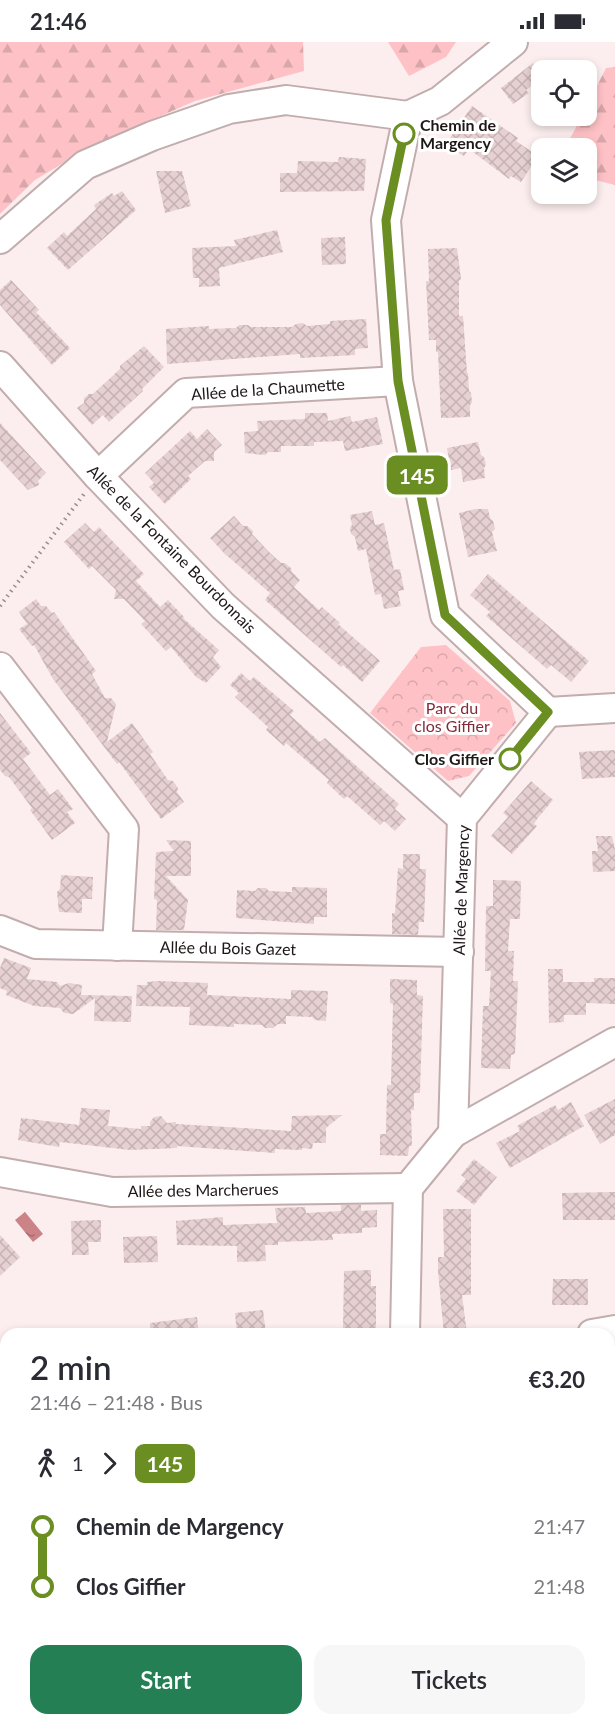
<!DOCTYPE html>
<html lang="en">
<head>
<meta charset="utf-8">
<style>
  :root { --surface:#fff; --page:#f7f7f7; --text:#2b2b33; --muted:#7c7c81; --accent:#247f54 }
  body { margin:0; font-family:Lato,sans-serif; background:var(--page); color:var(--text); height:100vh; display:flex; flex-direction:column; font-size:22px; white-space:nowrap }
  * { box-sizing:border-box; margin:0 }
  p { font-size:20px; color:var(--muted) }
  .icon { flex:none; width:33px; height:33px; fill:none; stroke:currentColor; stroke-width:2; stroke-linecap:round; stroke-linejoin:round }
  .map { position:relative; flex:1; overflow:hidden }
  .drawer { position:absolute; left:0px; top:1286px; width:615px; height:398px; display:flex; flex-direction:column; background:var(--surface); border-radius:18px 18px 0 0; box-shadow:0 3px 9px #0003 }
  .drawer>* { flex:none }
  .badge { padding:0 12px; border-radius:9px; font-size:21px; line-height:39px }
  .controls { position:absolute; left:531px; top:18px; display:grid; gap:12px }
  .controls a { display:grid; place-items:center; width:66px; height:66px; border-radius:12px; background:var(--surface); box-shadow:0 3px 9px #0003; font-size:30px }
  .map>.badge { position:absolute; translate:-50% -50%; box-shadow:0 0 0 3px #fff }
  .legs { display:flex; align-items:center; gap:9px; height:66px; padding:0 30px; font-size:20px }
  .legs p { margin-inline-start:auto }
  .headline { display:flex; align-items:center; justify-content:space-between; height:102px; padding:0 30px }
  h1 { font-size:33px; font-weight:600; line-height:45px }
  .action { display:flex; gap:12px; margin-top:auto; padding:12px 30px }
  .action a { flex:1; height:69px; border-radius:18px; background:var(--accent); color:#fff; font-size:24px; font-weight:600; line-height:69px; text-align:center }
  .action a+a { background:var(--page); color:var(--text) }
  ul { padding:0 30px; list-style:none }
  li { display:flex; align-items:center; gap:21px; height:60px; font-size:22px }
  li i { display:grid; place-items:center; width:9px; height:100%; margin:0 8px; background:currentColor }
  li i::after { content:''; width:15px; height:15px; margin:-8px; border:4px solid; border-radius:50%; background:var(--surface) }
  li p { margin-inline-start:auto }
  li:first-child i { background:linear-gradient(#0000 50%,currentColor 0) }
  li:last-child i { background:linear-gradient(currentColor 50%,#0000 0) }
  .status { display:flex; justify-content:space-between; align-items:center; height:42px; padding:0 30px; background:var(--surface); direction:ltr }
  .status svg { height:16px; fill:currentColor }
  .map>svg:first-child { display:block }
</style>
</head>
<body>
<div class="status"><b>21:46</b><svg viewBox="0 0 49 12"><path d="M0 12V9h3v3zM5 12V6h3v6zM10 12V3h3v9zM15 12V0h3v12zM26 1h20v11H26zM47 4h2v5h-2z"/></svg></div>
<div class="map">
<svg width="615" height="1682" viewBox="0 0 615 1682">
  <defs>
    <pattern id="grass-tufts" width="24" height="20" patternUnits="userSpaceOnUse" patternTransform="scale(1.5)"><rect width="24" height="20" fill="#fec2c6"/><path d="M3 7l-1-3M5 7V3M7 7l1-3M15 17l-1-3M17 17v-4M19 17l1-3" fill="none" stroke="#d9a6a9"/></pattern>
    <pattern id="forest-firs" width="22" height="20" patternUnits="userSpaceOnUse" patternTransform="scale(1.5)"><rect width="22" height="20" fill="#fec2c6"/><path d="M5 1l3.5 6h-7zM16 11l3.5 6h-7z" fill="#d9a6a9"/></pattern>
    <pattern id="park-crowns" width="20" height="18" patternUnits="userSpaceOnUse" patternTransform="scale(1.5)"><rect width="20" height="18" fill="#fec2c6"/><path d="M2 6a3 3 0 1 1 6 0M12 15a3 3 0 1 1 6 0" fill="none" stroke="#d9a6a9"/></pattern>
    <pattern id="water-ripples" width="26" height="14" patternUnits="userSpaceOnUse" patternTransform="scale(1.5)"><rect width="26" height="14" fill="#cb8388"/><path d="M2 4q2-2 4 0t4 0M15 11q2-2 4 0t4 0" fill="none" stroke="#a46a6e"/></pattern>
    <pattern id="building-cross-hatch" width="8" height="8" patternUnits="userSpaceOnUse" patternTransform="scale(1.5)"><rect width="8" height="8" fill="#e6d0d1"/><path d="M0 0l8 8M0 8l8-8" fill="none" stroke="#c5b2b3"/></pattern>
  </defs>
  <rect width="100%" height="100%" fill="#fceeef"/>
  <polygon fill="url(#grass-tufts)" points="0,1585 6,1585 6,1677 72,1677 72,1682 0,1682"/>
  <g fill="url(#forest-firs)">
    <polygon points="0,0 303,0 304,29 195,59 90,105 35,138 0,172"/>
    <polygon points="388,0 456,0 446,15 409,34"/>
    <polygon points="615,25 615,143 587,136 586,106 565,106 582,74 586,74 587,64 606,26"/>
  </g>
  <polygon fill="url(#park-crowns)" points="446,603 510,659 516,681 469,734 448,739 370,671 421,605"/>
  <polygon fill="url(#water-ripples)" points="25,1170 43,1192 33,1200 15,1178"/>
  <g fill="url(#building-cross-hatch)">
    <polygon points="533,21 542,33 542,36 526,48 529,51 513,62 501,46"/>
    <polygon points="472,64 518,96 516,99 538,114 521,140 511,134 509,137 469,107 464,114 446,102"/>
    <polygon points="339,115 366,117 364,149 280,150 280,131 297,131 298,119 338,120"/>
    <polygon points="156,129 182,129 191,164 165,171"/>
    <polygon points="122,149 136,168 68,228 47,206 64,190 67,194 96,167 94,163 112,151 114,154"/>
    <polygon points="277,188 283,210 219,226 220,244 199,245 199,236 193,236 192,206 236,204 234,198"/>
    <polygon points="345,195 346,222 322,223 321,196"/>
    <polygon points="457,206 461,237 459,239 459,274 463,274 467,331 468,331 469,349 471,351 472,360 470,363 470,375 441,376 438,310 436,310 436,298 429,298 426,239 429,239 428,207"/>
    <polygon points="11,238 39,268 36,270 70,306 52,323 0,263 0,248"/>
    <polygon points="366,277 368,306 355,307 355,313 300,316 300,312 167,322 166,287 209,284 209,287 236,286 239,283 248,283 251,285 292,285 296,282 303,281 307,284 330,282 330,279"/>
    <polygon points="144,304 164,325 142,347 143,349 109,380 103,373 92,383 77,366 84,361 84,356 89,352 93,352 120,327 120,324"/>
    <polygon points="305,371 327,371 328,379 350,374 352,380 377,375 383,402 345,409 343,399 314,400 314,404 281,404 281,410 268,410 265,413 245,411 244,390 258,389 257,379 305,377"/>
    <polygon points="0,381 46,431 38,439 39,443 28,448 0,418"/>
    <polygon points="207,387 222,403 214,410 214,419 205,419 188,434 191,437 165,462 149,445 154,441 145,431 190,389 197,397"/>
    <polygon points="478,400 481,413 484,415 486,423 484,426 485,436 463,440 461,426 451,428 447,406"/>
    <polygon points="475,467 488,467 490,476 493,479 495,487 492,490 497,509 468,515 459,471"/>
    <polygon points="372,469 375,483 384,481 394,528 400,527 404,548 398,549 401,564 384,567 381,552 375,553 366,507 358,509 355,495 351,492 350,486 352,483 350,473"/>
    <polygon points="234,474 243,484 247,484 253,489 252,492 269,510 281,521 285,521 291,526 292,530 300,538 294,545 319,568 322,565 340,581 338,582 380,619 362,640 343,623 341,625 265,558 270,551 225,512 210,496"/>
    <polygon points="85,481 94,490 99,485 144,532 136,539 160,565 168,558 184,575 183,576 219,608 213,615 221,625 206,641 196,635 171,605 166,609 141,582 145,579 124,557 114,557 116,548 92,524 89,527 64,500"/>
    <polygon points="488,532 589,619 571,640 551,623 547,627 486,574 490,570 470,553"/>
    <polygon points="36,557 41,564 46,564 52,571 54,570 96,629 92,632 105,656 111,656 116,662 107,700 132,681 153,710 150,712 168,738 173,739 178,746 177,750 184,760 161,777 119,720 117,722 74,665 53,637 34,603 32,604 19,587 27,582 19,570"/>
    <polygon points="241,631 250,639 254,635 294,669 290,673 320,700 325,696 399,762 395,767 406,777 395,789 384,779 380,783 347,754 344,757 327,741 329,738 286,701 284,704 266,688 268,685 235,655 239,651 230,643"/>
    <polygon points="0,671 31,711 23,717 50,753 58,747 73,767 67,770 75,781 52,798 30,768 32,766 9,735 5,734 0,728"/>
    <polygon points="615,708 615,735 582,737 579,710"/>
    <polygon points="531,739 553,758 537,777 534,782 537,784 512,812 491,794 508,775 503,771"/>
    <polygon points="596,794 612,794 615,808 615,829 593,830 592,809 598,809"/>
    <polygon points="166,798 191,799 191,834 166,834 188,858 184,888 156,888 157,858 154,857 156,810 174,809"/>
    <polygon points="403,812 420,812 420,827 426,827 424,880 419,880 418,893 392,892 392,871 395,871 398,826 403,827"/>
    <polygon points="61,833 93,835 92,857 82,857 82,871 59,870 57,850 60,847"/>
    <polygon points="493,838 521,839 520,877 510,877 508,909 514,909 513,939 518,939 515,1012 511,1013 510,1027 481,1026 483,964 489,964 491,929 485,929 486,864 493,864"/>
    <polygon points="292,845 327,846 327,875 314,875 314,882 236,876 237,848 255,849 258,846 266,846 269,849 292,850"/>
    <polygon points="4,916 31,926 27,937 57,940 60,944 69,941 82,943 81,953 132,954 131,980 94,979 95,956 73,972 64,971 60,966 34,964 6,953 7,949 0,946 0,926"/>
    <polygon points="548,927 563,927 563,940 594,940 594,936 615,936 615,962 586,961 586,973 564,973 564,980 549,981"/>
    <polygon points="390,937 417,938 417,953 423,954 420,1051 414,1051 414,1068 411,1068 412,1104 409,1104 408,1114 380,1113 380,1092 386,1092 387,1043 391,1043 393,962 390,961"/>
    <polygon points="158,939 208,941 207,953 291,957 291,948 328,949 326,979 315,978 312,975 286,974 286,982 278,982 273,986 265,986 262,983 234,982 234,985 189,983 190,965 136,964 137,943 147,943 147,940"/>
    <polygon points="615,1057 615,1093 600,1102 584,1073"/>
    <polygon points="571,1060 584,1084 510,1126 496,1101 520,1089 517,1084 555,1063 558,1068"/>
    <polygon points="81,1066 110,1068 108,1084 141,1087 141,1084 150,1084 150,1080 154,1075 161,1074 167,1081 176,1080 176,1082 291,1089 292,1074 342,1073 326,1086 326,1101 313,1101 312,1107 302,1106 302,1108 275,1107 275,1111 177,1104 177,1106 130,1108 60,1100 59,1105 18,1098 21,1076 79,1083"/>
    <polygon points="474,1117 497,1135 474,1163 456,1149 466,1137 461,1133"/>
    <polygon points="615,1150 615,1178 563,1178 562,1151"/>
    <polygon points="341,1163 361,1163 361,1169 377,1168 377,1185 362,1186 362,1191 332,1192 333,1198 278,1200 278,1203 265,1203 266,1219 237,1220 237,1204 177,1203 176,1179 223,1175 223,1183 277,1181 275,1166 305,1165 306,1171 341,1169"/>
    <polygon points="443,1167 471,1167 471,1253 462,1253 467,1292 444,1292 438,1229 438,1215 444,1215"/>
    <polygon points="101,1178 101,1200 88,1200 89,1213 72,1213 71,1179"/>
    <polygon points="0,1193 20,1215 0,1234"/>
    <polygon points="157,1194 158,1220 124,1221 123,1195"/>
    <polygon points="371,1228 371,1244 376,1244 376,1292 347,1292 347,1287 343,1287 344,1229"/>
    <polygon points="553,1237 588,1237 588,1263 552,1263"/>
    <polygon points="263,1268 266,1292 237,1292 235,1271"/>
    <polygon points="197,1275 199,1292 150,1292 150,1281"/>
  </g>
  <g fill="none" stroke-linecap="round" stroke-linejoin="round">
    <defs>
      <g id="minor">
        <polyline points="408,74 440,59 513,0"/>
        <polyline points="0,197 85,123 152,94 229,67 286,58 408,74"/>
        <polyline points="0,324 98,434 223,564 462,776"/>
        <polyline points="98,434 186,351 398,339"/>
        <polyline points="0,625 124,787 117,904"/>
        <polyline points="548,670 615,666"/>
        <polyline points="0,888 36,902 459,910"/>
        <polyline points="453,1091 615,1000"/>
        <polyline points="0,1130 112,1150 408,1146"/>
        <polyline points="405,1292 408,1146 453,1091 462,776 548,670 445,573 398,339 386,178 408,74"/>
        <polyline points="592,1292 615,1288"/>
        <polyline points="609,1452 615,1451"/>
        <polyline points="0,1520 6,1519"/>
        <polyline points="72,1677 72,1682"/>
        <polyline points="408,1677 409,1682"/>
      </g>
    </defs>
    <use href="#minor" stroke="#c2adae" stroke-width="32"/>
    <g stroke="#998e8e" stroke-width="4" stroke-dasharray="1.5 4.5" stroke-linecap="butt">
      <polyline points="0,564 84,452"/>
      <polyline points="609,1663 615,1659"/>
    </g>
    <use href="#minor" stroke="#fff" stroke-width="28"/>
  </g>
  <g fill="none" stroke-linecap="round" stroke-linejoin="round">
    <defs>
      <polyline id="line-1" points="404,92 386,178 398,339 445,573 548,670 510,717"/>
    </defs>
    <use href="#line-1" stroke="#fff" stroke-width="14"/>
    <use href="#line-1" stroke="#6b8e23" stroke-width="9"/>
  </g>
  <g fill="#fff" stroke="#6b8e23" stroke-width="3">
    <circle cx="404" cy="92" r="10"/>
    <circle cx="510" cy="717" r="10"/>
  </g>
  <g text-anchor="middle" stroke-width="6" stroke-linejoin="round" paint-order="stroke">
    <g font-size="16" font-weight="bold" fill="#1e1717" stroke="#fff" text-anchor="start">
      <text x="420" y="89">Chemin de<tspan x="420" dy="18">Margency</tspan></text>
      <text x="494" y="723" text-anchor="end">Clos Giffier</text>
    </g>
    <g font-size="16" fill="#1e1717" stroke="#fff">
      <text transform="translate(268 347) rotate(-4)" y="6">Allée de la Chaumette</text>
      <text transform="translate(172 507) rotate(45)" y="6">Allée de la Fontaine Bourdonnais</text>
      <text transform="translate(461 848) rotate(-88)" y="6">Allée de Margency</text>
      <text transform="translate(228 906) rotate(1)" y="6">Allée du Bois Gazet</text>
      <text transform="translate(203 1148) rotate(-1)" y="6">Allée des Marcherues</text>
    </g>
    <g font-size="16" fill="#822b39" stroke="#fff">
      <text x="452" y="672">Parc du<tspan x="452" dy="18">clos Giffier</tspan></text>
    </g>
  </g>
</svg>
<div class="controls">
<a><svg class="icon" aria-label="locate" viewBox="0 0 24 24"><circle cx="12" cy="12" r="6"/><path d="M12 2v4M12 18v4M2 12h4M18 12h4"/></svg></a>
<a><svg class="icon" aria-label="layers" viewBox="0 0 24 24"><path d="M12 4l9 5-9 5-9-5zM3 14l9 5 9-5"/></svg></a>
</div>
<b class="badge" style="left:417px;top:433px;background:#6b8e23;color:#fff">145</b>
<section class="drawer">
<div class="headline"><div><h1>2 min</h1><p>21:46 – 21:48 · Bus</p></div><b>€3.20</b></div>
<div class="legs"><svg class="icon" aria-label="walk" viewBox="0 0 24 24"><circle cx="13" cy="4" r="2"/><path d="M13 8l-2 6 4 7M11 14l-3 7M7 12l3-4h3l4 4"/></svg>1<svg class="icon" aria-label="forward" viewBox="0 0 24 24"><path d="M9 5l7 7-7 7"/></svg><b class="badge" style="background:#6b8e23;color:#fff">145</b></div>
<ul>
<li><i style="color:#6b8e23"></i><b>Chemin de Margency</b><p>21:47</p></li>
<li><i style="color:#6b8e23"></i><b>Clos Giffier</b><p>21:48</p></li>
</ul>
<div class="action"><a>Start</a><a>Tickets</a></div>
</section>
</div>
</body>
</html>
